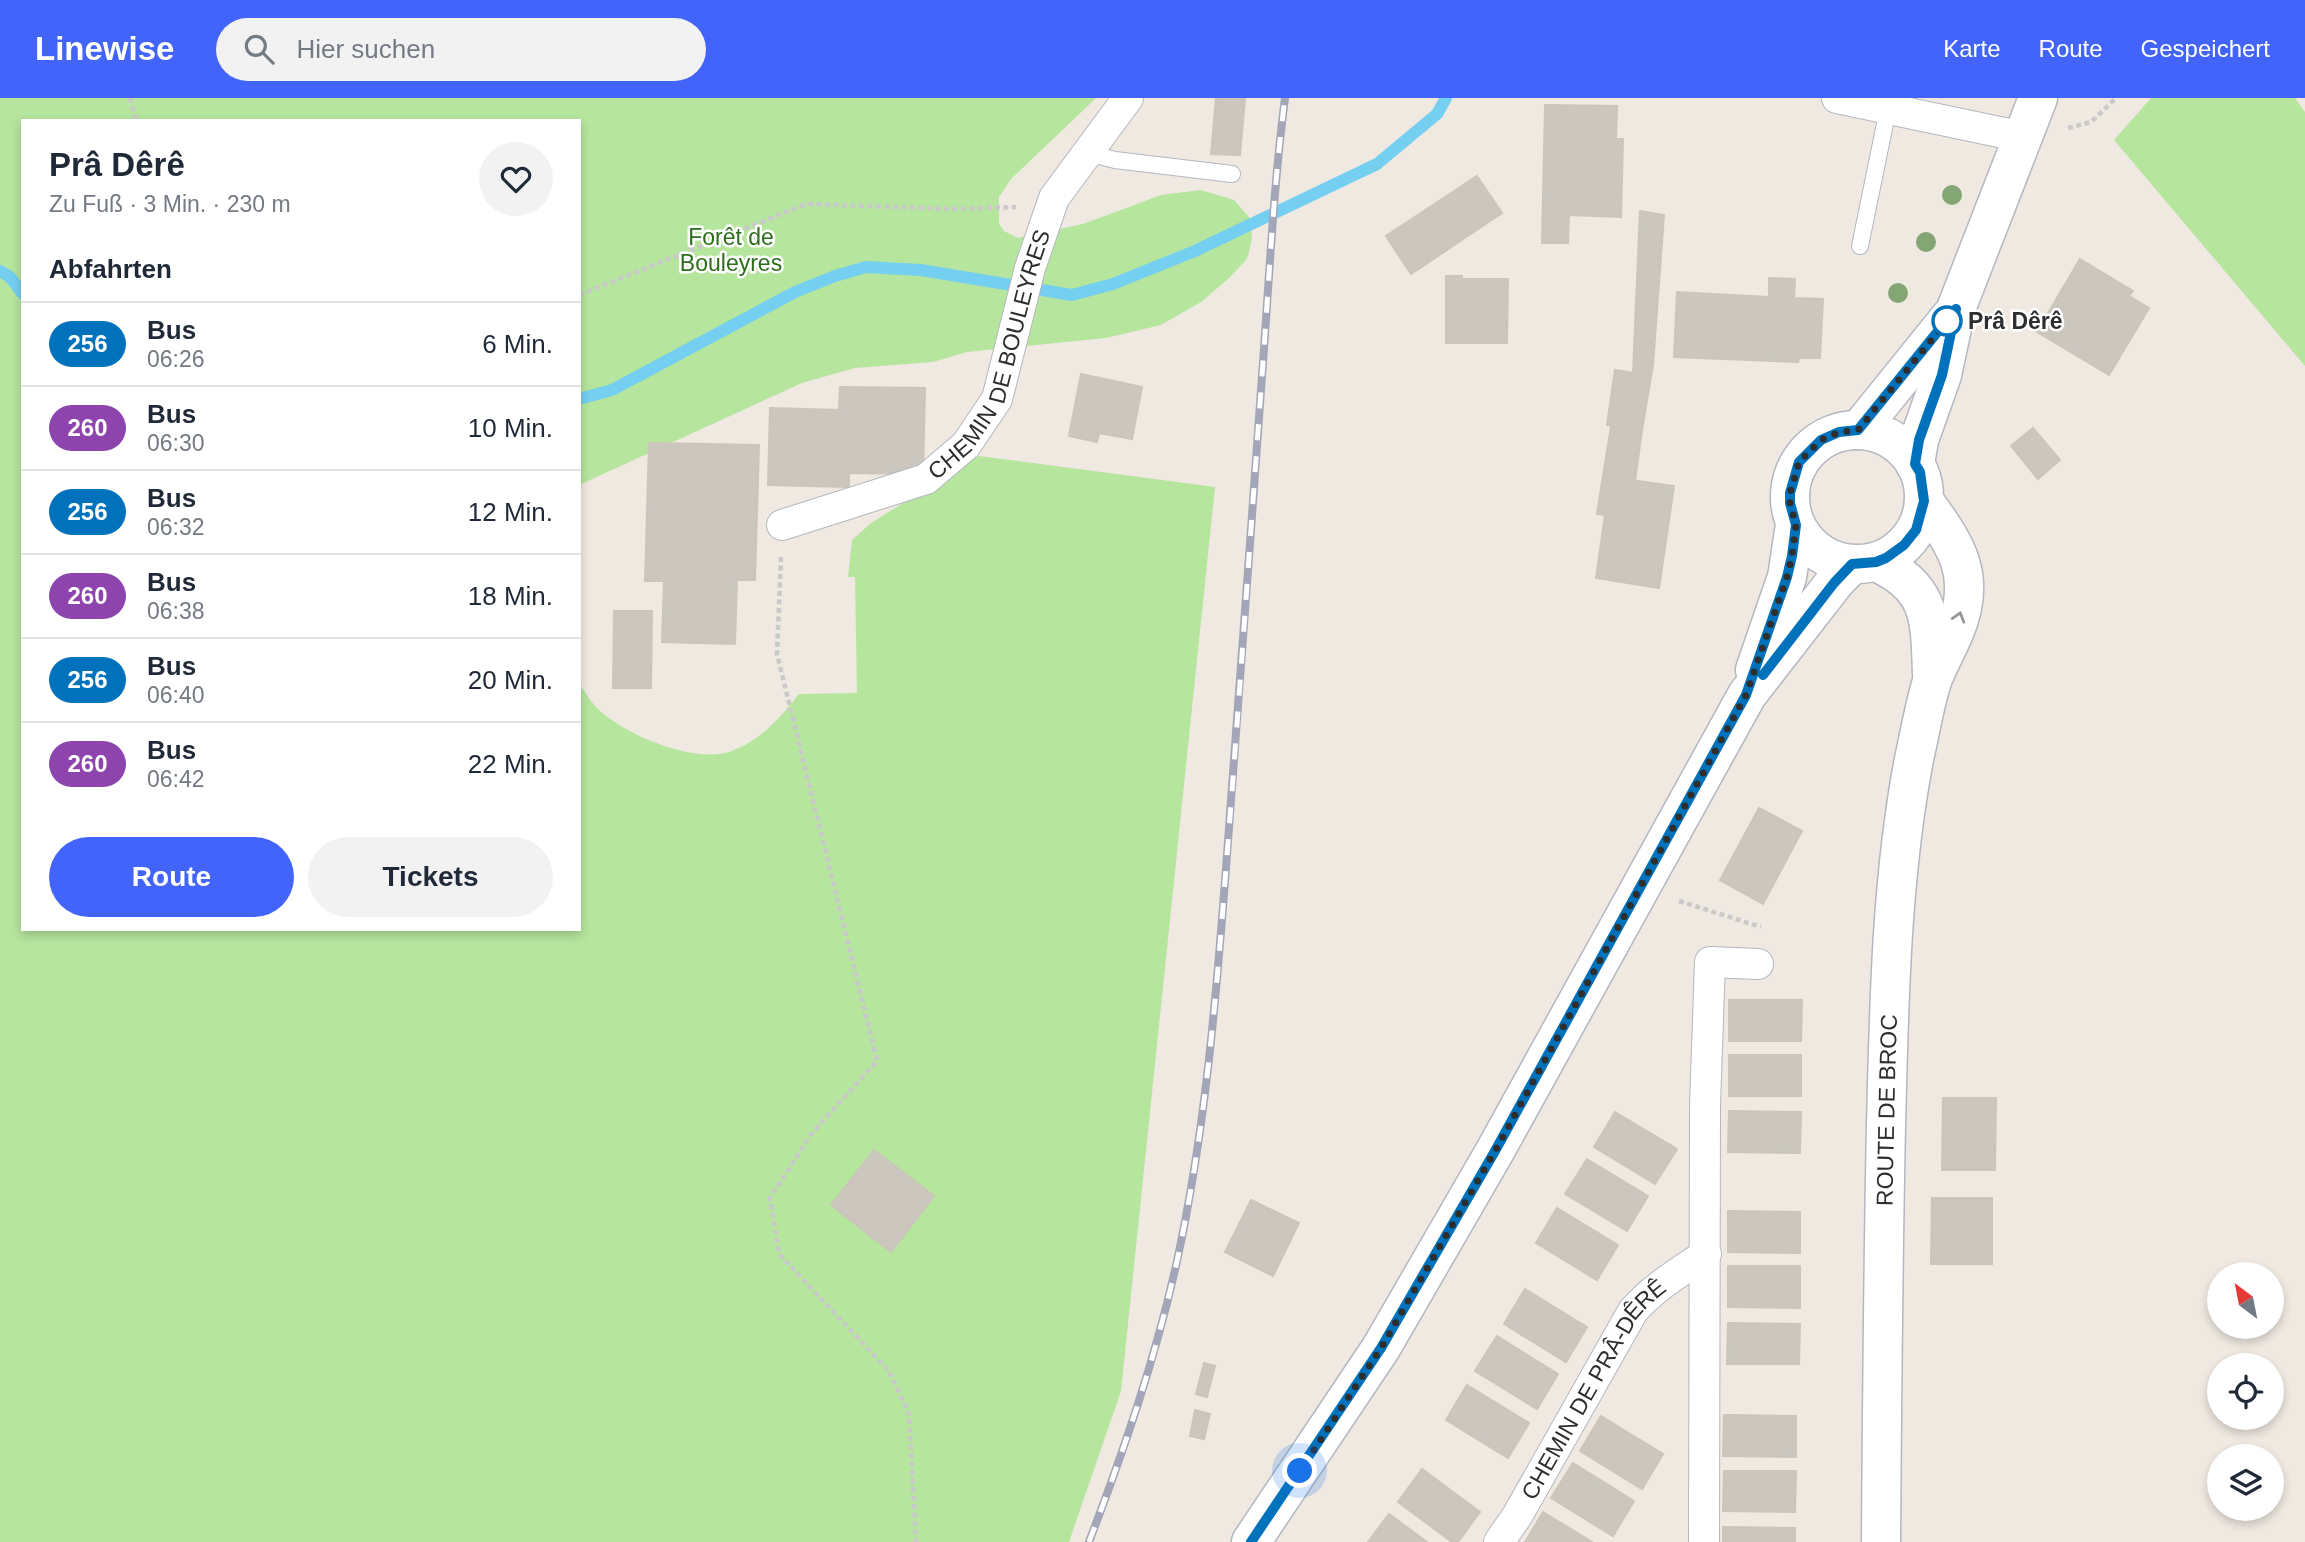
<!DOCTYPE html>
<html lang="de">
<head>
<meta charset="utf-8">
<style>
  :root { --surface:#fff; --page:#f2f2f3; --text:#1f2937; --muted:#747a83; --line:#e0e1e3; --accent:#4264fb }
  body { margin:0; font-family:Helvetica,sans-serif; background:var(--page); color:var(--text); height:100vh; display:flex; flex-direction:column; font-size:26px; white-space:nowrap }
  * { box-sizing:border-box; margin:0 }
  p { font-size:23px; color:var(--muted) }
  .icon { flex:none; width:38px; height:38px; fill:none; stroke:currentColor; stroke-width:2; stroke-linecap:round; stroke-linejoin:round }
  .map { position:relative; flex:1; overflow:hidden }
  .panel { position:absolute; left:21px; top:21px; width:560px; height:812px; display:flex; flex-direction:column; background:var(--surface); border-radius:0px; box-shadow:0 4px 10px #0003 }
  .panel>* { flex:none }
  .badge { padding:0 14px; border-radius:23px; font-size:24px; line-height:46px }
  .needle { width:46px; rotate:328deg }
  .controls { position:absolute; left:2207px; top:1164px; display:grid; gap:14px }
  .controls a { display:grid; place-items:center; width:77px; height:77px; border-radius:50%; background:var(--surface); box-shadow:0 4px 10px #0003; font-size:35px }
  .you { position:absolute; width:35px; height:35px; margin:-18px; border:5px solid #fff; border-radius:50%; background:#1a73e8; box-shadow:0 0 0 10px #1a73e833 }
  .map>.badge { position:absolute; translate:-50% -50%; box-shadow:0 0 0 4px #fff }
  h2 { padding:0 28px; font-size:26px; line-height:63px }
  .round { display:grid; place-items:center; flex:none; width:74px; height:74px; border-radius:37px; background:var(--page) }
  .overview { display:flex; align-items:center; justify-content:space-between; height:119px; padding:0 28px }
  h1 { font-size:33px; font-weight:600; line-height:52px }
  .button { display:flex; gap:14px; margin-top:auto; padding:14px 28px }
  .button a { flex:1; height:80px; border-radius:42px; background:var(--accent); color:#fff; font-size:28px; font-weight:600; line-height:80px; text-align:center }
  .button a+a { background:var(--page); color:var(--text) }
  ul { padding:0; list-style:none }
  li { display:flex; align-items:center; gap:21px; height:84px; padding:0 28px; border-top:2px solid var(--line) }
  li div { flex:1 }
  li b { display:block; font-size:26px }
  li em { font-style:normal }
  li .badge { min-width:77px; font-weight:700; text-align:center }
  header { display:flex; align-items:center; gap:42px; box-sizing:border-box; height:98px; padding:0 35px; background:var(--accent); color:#fff }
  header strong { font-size:33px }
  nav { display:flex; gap:38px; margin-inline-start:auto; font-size:24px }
  .search { width:490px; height:63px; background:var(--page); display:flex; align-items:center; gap:18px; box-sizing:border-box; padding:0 24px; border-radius:38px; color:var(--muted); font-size:26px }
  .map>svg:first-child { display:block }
</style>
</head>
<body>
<header>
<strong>Linewise</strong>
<div class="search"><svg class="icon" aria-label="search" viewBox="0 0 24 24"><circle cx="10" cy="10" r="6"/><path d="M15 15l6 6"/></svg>Hier suchen</div>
<nav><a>Karte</a><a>Route</a><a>Gespeichert</a></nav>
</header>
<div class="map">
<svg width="2305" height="1444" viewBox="0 0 2305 1444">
  <rect width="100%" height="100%" fill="#efe9e1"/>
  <g fill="#b6e59e">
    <path d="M0,0H1096L1011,81L999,99V126L1004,133L1018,140L1083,126L1161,97L1201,92L1234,102L1249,119L1252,138L1249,155L1246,162L1228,181L1201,204L1161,227L1106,240L967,254L933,264L855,270L802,285L579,387V23H23V831H579V585C585,594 591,604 598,611C625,637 693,665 729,654C759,644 780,620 799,596L857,595L855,479H848L852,442L871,425L979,358L1215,389L1121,1293L1069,1444H0Z"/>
    <polygon points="2151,0 2295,0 2305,14 2305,268 2114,42"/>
  </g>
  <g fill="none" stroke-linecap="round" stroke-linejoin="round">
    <g stroke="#75cff0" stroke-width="12">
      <polyline points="0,173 10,179 23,196"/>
      <polyline points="579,301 612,292 795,194 835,178 866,169 921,172 1072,197 1113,186 1195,153 1377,66 1437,16 1446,0"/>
    </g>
  </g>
  <g fill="#cbc7bf" stroke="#cbc5ba" stroke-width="2">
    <polygon points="1216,0 1245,0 1240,57 1211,56"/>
    <polygon points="1545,7 1617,8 1616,41 1623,41 1621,119 1569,117 1568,145 1542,145"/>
    <polygon points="1477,78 1502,115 1411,176 1386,138"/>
    <polygon points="1640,113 1664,117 1653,267 1642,332 1607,327 1615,272 1633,275"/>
    <polygon points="2080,161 2133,193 2129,198 2149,210 2109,277 2037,234"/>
    <polygon points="1446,178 1462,178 1462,181 1508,181 1507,245 1446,245"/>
    <polygon points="1769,180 1795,181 1794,200 1823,201 1820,260 1799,260 1798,264 1674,259 1677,194 1769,199"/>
    <polygon points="1081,276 1142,289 1132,341 1099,335 1097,344 1069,338"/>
    <polygon points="840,289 925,290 923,376 849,375 849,389 768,387 770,310 839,312"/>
    <polygon points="1611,328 1642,332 1635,383 1603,378"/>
    <polygon points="2033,330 2060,362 2038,381 2011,348"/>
    <polygon points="649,345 759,347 755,482 737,482 735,546 662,544 664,483 645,483"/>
    <polygon points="1603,378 1674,388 1659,490 1596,480 1605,417 1597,416"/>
    <polygon points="614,513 652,513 651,590 613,590"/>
    <polygon points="1759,710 1802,733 1763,806 1720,782"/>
    <polygon points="1729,902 1802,902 1801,943 1729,943"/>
    <rect x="1729" y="957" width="72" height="41"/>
    <polygon points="1943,1000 1996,1000 1995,1072 1942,1072"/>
    <polygon points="1729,1013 1801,1014 1800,1055 1728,1054"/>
    <polygon points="1615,1014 1677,1051 1655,1086 1594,1049"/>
    <polygon points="874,1052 934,1098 891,1154 831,1107"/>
    <polygon points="1587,1061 1648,1098 1627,1133 1565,1096"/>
    <polygon points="1932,1100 1992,1100 1992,1166 1931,1166"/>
    <polygon points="1251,1102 1299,1125 1273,1178 1225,1154"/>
    <polygon points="1557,1110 1618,1147 1597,1182 1536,1145"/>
    <polygon points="1728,1113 1800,1114 1800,1155 1728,1154"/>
    <polygon points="1728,1168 1800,1168 1800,1210 1728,1209"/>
    <polygon points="1525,1191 1587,1229 1566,1264 1504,1226"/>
    <polygon points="1728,1225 1800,1226 1799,1266 1727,1266"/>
    <polygon points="1497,1238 1558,1276 1537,1311 1475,1273"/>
    <polygon points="1204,1265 1215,1268 1207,1299 1196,1296"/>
    <polygon points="1467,1287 1529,1325 1508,1360 1446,1322"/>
    <polygon points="1195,1312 1210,1316 1204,1341 1190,1338"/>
    <polygon points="1724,1317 1796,1318 1796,1359 1723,1358"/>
    <polygon points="1601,1318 1663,1356 1642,1391 1580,1353"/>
    <polygon points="1573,1365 1634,1403 1613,1438 1551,1400"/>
    <polygon points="1422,1371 1480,1414 1458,1444 1452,1444 1398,1404"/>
    <polygon points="1724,1373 1796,1373 1795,1414 1723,1413"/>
    <polygon points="1543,1414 1592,1444 1525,1444"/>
    <polygon points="1389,1416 1427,1444 1368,1444"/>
    <polygon points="1723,1429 1795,1430 1795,1444 1723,1444"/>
  </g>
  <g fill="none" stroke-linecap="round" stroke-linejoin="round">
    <defs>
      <g id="service">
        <polyline points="1088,55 1115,62 1232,76"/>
        <polyline points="1860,148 1888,11"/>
      </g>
      <g id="minor">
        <polyline points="1837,0 2023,39"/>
        <path id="s1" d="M782,427L926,381L966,347L997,301L1030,170L1054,100L1128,0"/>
        <path id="s2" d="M1499,1444L1517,1418L1633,1213C1654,1189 1680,1174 1706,1156"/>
        <polyline points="1704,1444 1705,1007 1710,864 1758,866"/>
      </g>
      <g id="secondary">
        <circle cx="1857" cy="399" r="67"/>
        <polyline points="1859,332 1951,218"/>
        <polyline points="1915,366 1919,342 1942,277 1956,211 2038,0"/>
        <path d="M1876,464C1932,489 1930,521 1932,576"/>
        <polyline points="1755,572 1787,479 1795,427"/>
        <polyline points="1251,1444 1381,1250 1495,1053 1747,597 1834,485 1852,466"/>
        <path id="s3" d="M1881,1444C1882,1305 1883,1167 1886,1028C1889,905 1891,782 1914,661C1920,635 1924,609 1932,583C1938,567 1947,551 1954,535C1978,479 1957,448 1924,403"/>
      </g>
    </defs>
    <use href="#service" stroke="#b4b7c1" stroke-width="18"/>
    <use href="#minor" stroke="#b4b7c1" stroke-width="32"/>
    <use href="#secondary" stroke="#b4b7c1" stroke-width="41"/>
    <g stroke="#c9c9c9" stroke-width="4.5" stroke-dasharray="5 3.5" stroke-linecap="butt">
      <polyline points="130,0 136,23"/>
      <polyline points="2068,30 2091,24 2116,0"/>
      <polyline points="579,197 806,106 952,111 1016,109"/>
      <polyline points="781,459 777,556 877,963 812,1035 770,1100 779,1156 889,1273 909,1316 916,1444"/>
      <polyline points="1679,803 1761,829"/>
    </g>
    <use href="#service" stroke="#fff" stroke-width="16"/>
    <use href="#minor" stroke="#fff" stroke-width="30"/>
    <use href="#secondary" stroke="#fff" stroke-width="38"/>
    <defs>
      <path id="rail" d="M1089,1444C1124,1352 1156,1259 1177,1163C1205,1034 1216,902 1226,770C1239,606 1250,442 1262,278C1269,186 1273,92 1285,0"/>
    </defs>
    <use href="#rail" stroke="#a3a6b8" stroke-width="8"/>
    <use href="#rail" stroke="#fff" stroke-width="5" stroke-dasharray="16" stroke-linecap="butt"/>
  </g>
  <g fill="#84a574">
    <circle cx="1952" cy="97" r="10"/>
    <circle cx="1926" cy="144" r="10"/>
    <circle cx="1898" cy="195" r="10"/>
  </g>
  <defs><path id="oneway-chevron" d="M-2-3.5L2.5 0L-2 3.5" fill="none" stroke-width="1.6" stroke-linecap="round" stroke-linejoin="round" transform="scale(1.75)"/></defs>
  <use stroke="#969696" href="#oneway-chevron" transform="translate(1959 519) rotate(-73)"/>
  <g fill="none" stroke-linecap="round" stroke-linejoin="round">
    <defs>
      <polyline id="line" points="1251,1444 1381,1250 1495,1053 1746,597 1787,479 1792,458 1796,427 1790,405 1790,395 1799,364 1821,342 1839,334 1858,332 1956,211 1942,277 1919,342 1915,366 1920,374 1924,403 1916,432 1904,447 1886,460 1876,464 1852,466 1834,485 1763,577"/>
    </defs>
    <use href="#line" stroke="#fff" stroke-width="16"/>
    <use href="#line" stroke="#0072bc" stroke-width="10"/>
    <polyline stroke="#2e2e2e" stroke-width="7" stroke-dasharray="0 12.6" points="1300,1373 1381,1250 1495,1053 1746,597 1787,479 1792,458 1796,427 1790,405 1790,395 1799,364 1821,342 1839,334 1858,332 1947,223"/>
  </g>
  <circle fill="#fff" stroke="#0072bc" stroke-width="3.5" cx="1947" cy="223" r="14"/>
  <g text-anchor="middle" stroke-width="5" stroke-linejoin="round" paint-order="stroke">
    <g font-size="23" fill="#2c6e1b" stroke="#fff">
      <text x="731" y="147">Forêt de<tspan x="731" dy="26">Bouleyres</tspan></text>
    </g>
    <g font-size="23" font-weight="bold" fill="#2e2e2e" stroke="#fff" text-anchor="start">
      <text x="1968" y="231">Prâ Dêrê</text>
    </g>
    <g font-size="23" fill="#2e2e2e" stroke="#fff">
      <text dy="8" stroke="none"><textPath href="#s1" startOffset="296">CHEMIN DE BOULEYRES</textPath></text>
      <text dy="8" stroke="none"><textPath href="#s3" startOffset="432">ROUTE DE BROC</textPath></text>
      <text dy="8" stroke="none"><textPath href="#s2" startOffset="180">CHEMIN DE PRÂ-DÊRÊ</textPath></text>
    </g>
  </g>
</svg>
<div class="controls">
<a><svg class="needle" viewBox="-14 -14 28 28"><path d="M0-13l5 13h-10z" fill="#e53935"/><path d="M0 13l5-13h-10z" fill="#747a83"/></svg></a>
<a><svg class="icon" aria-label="locate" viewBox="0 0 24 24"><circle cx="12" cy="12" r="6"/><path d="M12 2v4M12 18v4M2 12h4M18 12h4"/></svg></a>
<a><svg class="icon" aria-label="layers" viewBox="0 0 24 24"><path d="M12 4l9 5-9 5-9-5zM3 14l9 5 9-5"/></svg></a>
</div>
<div class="you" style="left:1300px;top:1373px"></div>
<section class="panel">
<div class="overview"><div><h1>Prâ Dêrê</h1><p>Zu Fuß · 3 Min. · 230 m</p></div><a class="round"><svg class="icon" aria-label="heart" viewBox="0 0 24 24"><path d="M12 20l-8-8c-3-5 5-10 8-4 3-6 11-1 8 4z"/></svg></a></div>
<h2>Abfahrten</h2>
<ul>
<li><span class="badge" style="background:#0072bc;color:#fff">256</span><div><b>Bus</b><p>06:26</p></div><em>6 Min.</em></li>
<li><span class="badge" style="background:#8e44ad;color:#fff">260</span><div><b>Bus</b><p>06:30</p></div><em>10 Min.</em></li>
<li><span class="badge" style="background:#0072bc;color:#fff">256</span><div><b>Bus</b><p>06:32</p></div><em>12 Min.</em></li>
<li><span class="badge" style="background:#8e44ad;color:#fff">260</span><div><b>Bus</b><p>06:38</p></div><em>18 Min.</em></li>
<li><span class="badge" style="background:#0072bc;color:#fff">256</span><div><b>Bus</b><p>06:40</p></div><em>20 Min.</em></li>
<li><span class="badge" style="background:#8e44ad;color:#fff">260</span><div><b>Bus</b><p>06:42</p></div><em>22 Min.</em></li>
</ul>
<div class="button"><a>Route</a><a>Tickets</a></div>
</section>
</div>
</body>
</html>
